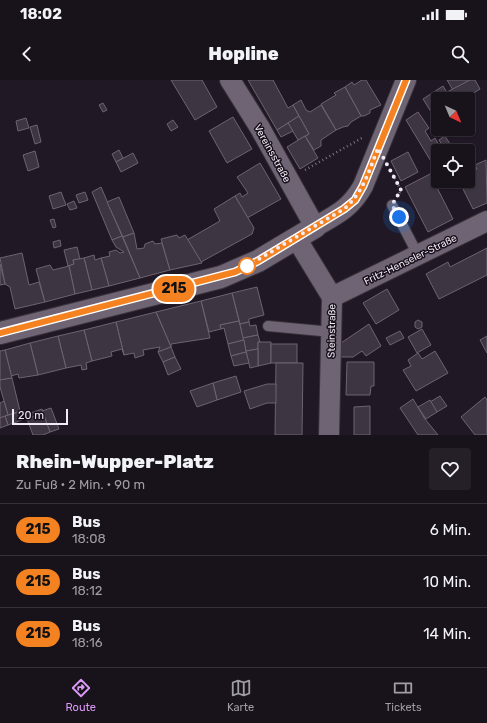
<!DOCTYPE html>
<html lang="de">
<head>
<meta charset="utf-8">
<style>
  :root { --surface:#18121b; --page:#252028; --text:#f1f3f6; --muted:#9f9ea3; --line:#36323a; --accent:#da9af6 }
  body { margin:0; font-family:Rubik,sans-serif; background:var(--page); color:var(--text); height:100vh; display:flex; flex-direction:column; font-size:15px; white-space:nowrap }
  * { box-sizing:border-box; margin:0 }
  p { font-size:13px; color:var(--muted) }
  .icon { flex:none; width:22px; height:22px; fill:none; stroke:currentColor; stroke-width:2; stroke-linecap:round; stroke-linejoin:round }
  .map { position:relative; height:355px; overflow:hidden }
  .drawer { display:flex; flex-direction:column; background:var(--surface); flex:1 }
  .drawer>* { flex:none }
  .badge { padding:0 8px; border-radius:13px; font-size:14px; line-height:26px }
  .needle { width:26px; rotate:136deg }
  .tools { position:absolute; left:431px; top:12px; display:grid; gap:8px }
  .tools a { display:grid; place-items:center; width:44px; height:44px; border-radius:4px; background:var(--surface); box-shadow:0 1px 3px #0004,0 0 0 1px var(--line); font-size:20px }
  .scale { position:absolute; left:12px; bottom:10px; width:56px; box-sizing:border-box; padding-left:4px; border:2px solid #f1ebf3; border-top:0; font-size:11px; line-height:14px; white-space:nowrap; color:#f1ebf3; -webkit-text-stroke:3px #170f1b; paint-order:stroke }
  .you { position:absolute; width:20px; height:20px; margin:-10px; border:3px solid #fff; border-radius:50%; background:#1a73e8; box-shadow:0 0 0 6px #1a73e833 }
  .map>.badge { position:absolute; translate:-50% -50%; box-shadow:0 0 0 2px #fff }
  .round { display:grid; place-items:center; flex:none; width:42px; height:42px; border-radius:4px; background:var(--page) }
  .headline { display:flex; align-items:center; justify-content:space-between; height:68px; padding:0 16px }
  h1 { font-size:19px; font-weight:800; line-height:30px }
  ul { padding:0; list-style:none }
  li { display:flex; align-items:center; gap:12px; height:52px; padding:0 16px; border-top:1px solid var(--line) }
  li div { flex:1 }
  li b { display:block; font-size:15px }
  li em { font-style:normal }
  li .badge { min-width:44px; font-weight:700; text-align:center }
  .status { display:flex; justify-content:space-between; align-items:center; height:28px; padding:0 20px; background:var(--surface); direction:ltr }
  .status svg { height:11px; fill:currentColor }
  header { display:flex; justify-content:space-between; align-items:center; height:52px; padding:0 16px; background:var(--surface); font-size:18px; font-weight:800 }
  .menu { display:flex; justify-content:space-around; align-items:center; height:56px; border-top:1px solid var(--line); background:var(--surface); font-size:11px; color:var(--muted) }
  .menu a { display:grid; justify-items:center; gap:2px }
  .menu .current { color:var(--accent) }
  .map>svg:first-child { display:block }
</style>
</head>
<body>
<div class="status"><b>18:02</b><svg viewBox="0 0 49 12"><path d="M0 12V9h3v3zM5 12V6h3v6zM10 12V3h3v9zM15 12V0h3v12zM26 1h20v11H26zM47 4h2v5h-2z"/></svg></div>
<header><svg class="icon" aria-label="back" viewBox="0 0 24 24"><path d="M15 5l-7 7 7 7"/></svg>Hopline<svg class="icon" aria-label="search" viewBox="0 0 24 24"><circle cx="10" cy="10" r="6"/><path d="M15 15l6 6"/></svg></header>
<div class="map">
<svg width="487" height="355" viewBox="0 0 487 355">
  <rect width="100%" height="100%" fill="#201824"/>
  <g fill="#3e3542" stroke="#6d6371">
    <polygon points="171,0 202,0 217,27 195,40"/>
    <polygon points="248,0 273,0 288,28 293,25 299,36 277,50"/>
    <polygon points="362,0 366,0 381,25 370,30 370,33 364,36 361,36 345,7 352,2 354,5"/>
    <polygon points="447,0 470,0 453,10"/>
    <polygon points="470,0 475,0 480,9 466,18 463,15 456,19 451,19 447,12"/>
    <polygon points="443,6 451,19 438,19 438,43 423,19"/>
    <polygon points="345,7 361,36 351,42 348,46 343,47 336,50 321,24 336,15 334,13"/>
    <polygon points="301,20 306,30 310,32 321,25 336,50 321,60 321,66 314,70 305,56 309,54 293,25"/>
    <polygon points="103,23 107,30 103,32 99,25"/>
    <polygon points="418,32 429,48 425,51 431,61 435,58 442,71 438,71 438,79 432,83 406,40"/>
    <polygon points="299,36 309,54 298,60 288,43"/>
    <polygon points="233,37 252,69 227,83 209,51"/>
    <polygon points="26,38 29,48 18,51 16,41"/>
    <polygon points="173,40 178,47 171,51 167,44"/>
    <polygon points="288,43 293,51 281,57 277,50"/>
    <polygon points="37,45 41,62 35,64 30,47"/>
    <polygon points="305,56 318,78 300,89 287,67"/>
    <polygon points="445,56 453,69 450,71 446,71 439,60"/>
    <polygon points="119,70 123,78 116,82 112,74"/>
    <polygon points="35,71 39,87 28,91 23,75"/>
    <polygon points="408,72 418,92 401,101 391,81"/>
    <polygon points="133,73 138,83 121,92 116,82"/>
    <polygon points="486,80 487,123 473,129 459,101 468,101 468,92 477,89 475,85"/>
    <polygon points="260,83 281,119 247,138 235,116 240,113 242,117 248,113 237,97"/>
    <polygon points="430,94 453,139 428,152 405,107"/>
    <polygon points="101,107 122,156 112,160 92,112"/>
    <polygon points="61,112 66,125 53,129 49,116"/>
    <polygon points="85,112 88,120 79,123 76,115"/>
    <polygon points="235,116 254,148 252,154 201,182 187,160 220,141 214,129"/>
    <polygon points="119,117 134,153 123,157 107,122"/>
    <polygon points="74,121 77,128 70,130 67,124"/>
    <polygon points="54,139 56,147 53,148 50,140"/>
    <polygon points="134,153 137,169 144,168 145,164 153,161 155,164 162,163 170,190 140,198 123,157"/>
    <polygon points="177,155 179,158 185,155 202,183 170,190 161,159"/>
    <polygon points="122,156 140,198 109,206 101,178 110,176 109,172 116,170 120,173 124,172 116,167 112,160"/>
    <polygon points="60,160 61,166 54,168 53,162"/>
    <polygon points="77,167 80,179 73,180 74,184 68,186 64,170"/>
    <polygon points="487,168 487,195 439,219 426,194 448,182 450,187"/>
    <polygon points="22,173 29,205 39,202 45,222 15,229 10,207 5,204 0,178"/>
    <polygon points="94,175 95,180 101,178 109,206 92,210 84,178"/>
    <polygon points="84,178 92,210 75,214 69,186 74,184 73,180"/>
    <polygon points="0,184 5,204 0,205"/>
    <polygon points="50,185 53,190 69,186 75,214 45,222 36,189"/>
    <polygon points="257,207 264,235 249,239 249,242 240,244 232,213"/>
    <polygon points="387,209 399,230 376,244 363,223"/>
    <polygon points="232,213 239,241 220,245 221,249 209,252 201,221"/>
    <polygon points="201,221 210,258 171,264 171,267 156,232"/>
    <polygon points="156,232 171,267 158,272 160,267 143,270 144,275 135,278 134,273 124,275 116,242"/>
    <polygon points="418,240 422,242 422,247 418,249 415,247 415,242"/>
    <polygon points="239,241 244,260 228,264 224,248 221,249 220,245"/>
    <polygon points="116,242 124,275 122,269 111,272 112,276 92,281 84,250"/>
    <polygon points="249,242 250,246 256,245 258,255 243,258 240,244"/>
    <polygon points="369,244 381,266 366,276 362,271 353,277 341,277 341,263"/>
    <polygon points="422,249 431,265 417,273 408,257"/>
    <polygon points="84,250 92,281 86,283 87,289 82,290 81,285 66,288 58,256"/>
    <polygon points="400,251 404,258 390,265 386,258"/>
    <polygon points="258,255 260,262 258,262 258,269 246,271 243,258"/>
    <polygon points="58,256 66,288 38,295 30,263"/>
    <polygon points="487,256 487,273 480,260"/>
    <polygon points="244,260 246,272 231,276 228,264"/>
    <polygon points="258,262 271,262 271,283 258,286"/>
    <polygon points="30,263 38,295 19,298 18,294 11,296 5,270"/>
    <rect x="271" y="264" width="26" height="19"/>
    <polygon points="171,267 175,277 163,282 158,272"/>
    <polygon points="258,269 258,286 250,288 246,271"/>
    <polygon points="5,270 12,298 0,300 0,271"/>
    <polygon points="435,271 448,293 416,311 403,290 411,286 408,280 418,273 422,279"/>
    <polygon points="246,272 249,283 234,286 231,276"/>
    <polygon points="175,277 181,289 168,295 163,282"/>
    <polygon points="347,282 374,282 374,306 371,306 370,315 346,315"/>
    <polygon points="276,283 303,283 302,355 275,355"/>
    <polygon points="236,296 241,312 217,320 213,303"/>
    <polygon points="12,298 20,331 8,335 0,307 0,300"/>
    <polygon points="213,303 217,320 197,327 190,311"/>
    <polygon points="267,304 276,304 276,323 267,323 250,329 244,311"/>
    <polygon points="440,316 447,326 437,332 430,322"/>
    <polygon points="485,317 487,320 487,355 475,355 461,337"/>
    <polygon points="413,319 425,339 438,355 418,355 400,328"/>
    <polygon points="430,320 437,332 426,339 418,327"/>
    <polygon points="4,321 8,335 0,338 0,323"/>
    <polygon points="370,326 370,355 354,355 354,327"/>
    <polygon points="51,328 59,349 50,352 42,331"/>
    <polygon points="42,329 43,333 27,339 25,335"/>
    <polygon points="20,332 22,340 8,345 5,336"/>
    <polygon points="43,333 50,352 43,355 33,355 27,339"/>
    <polygon points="5,336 8,345 0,348 0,338"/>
  </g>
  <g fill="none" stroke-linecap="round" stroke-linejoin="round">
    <defs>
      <g id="service">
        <polyline points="392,125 418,175"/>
        <polyline points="268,246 332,252"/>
      </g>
      <g id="minor">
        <path d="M230,0L260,48L315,147C337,134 350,129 363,106L406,0"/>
        <polyline points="296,158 332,217 329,355"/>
        <polyline points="332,217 487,141"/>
      </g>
      <polyline id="tertiary" points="0,253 221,197 258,181 315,147"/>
    </defs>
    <use href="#service" stroke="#38323b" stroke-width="12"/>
    <use href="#minor" stroke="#38323b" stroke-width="22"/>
    <use href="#tertiary" stroke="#38323b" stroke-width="24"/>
    <g stroke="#7b747e" stroke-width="2.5" stroke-dasharray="1 3" stroke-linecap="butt">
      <polyline points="305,90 362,58"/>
      <polyline points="391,91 401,110 399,114"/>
    </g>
    <use href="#service" stroke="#6e6473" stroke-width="10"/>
    <use href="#minor" stroke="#6e6473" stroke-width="20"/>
    <use href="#tertiary" stroke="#6e6473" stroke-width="22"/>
  </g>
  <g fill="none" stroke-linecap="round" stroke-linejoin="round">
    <defs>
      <polyline id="line" points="0,253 235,192 258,181 344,129 355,120 363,106 406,0"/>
    </defs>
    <use href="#line" stroke="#fff" stroke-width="9"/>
    <use href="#line" stroke="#f58220" stroke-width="6"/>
    <path stroke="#f1ebf3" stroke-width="4" stroke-dasharray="0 7.2" d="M247,186L344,129C363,113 369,91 378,68L401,110L392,125L399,137"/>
  </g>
  <circle fill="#fff" stroke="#f58220" stroke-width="2" cx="247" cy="186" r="8"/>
  <g text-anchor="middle" stroke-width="3" stroke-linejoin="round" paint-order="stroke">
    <g font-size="10" fill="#f1ebf3" stroke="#170f1b">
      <text transform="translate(273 73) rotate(61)" y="4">Vereinsstraße</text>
      <text transform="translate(410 179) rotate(-26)" y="4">Fritz-Henseler-Straße</text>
      <text transform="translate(331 251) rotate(-89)" y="4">Steinstraße</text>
    </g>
  </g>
</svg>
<div class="tools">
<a><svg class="needle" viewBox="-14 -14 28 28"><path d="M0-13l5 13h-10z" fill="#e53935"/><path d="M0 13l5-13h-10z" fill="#9f9ea3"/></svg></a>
<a><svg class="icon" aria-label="locate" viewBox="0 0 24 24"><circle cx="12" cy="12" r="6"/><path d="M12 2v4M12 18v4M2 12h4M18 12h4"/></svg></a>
</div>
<div class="scale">20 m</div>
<div class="you" style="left:399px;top:137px"></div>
<b class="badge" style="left:174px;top:209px;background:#f58220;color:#111">215</b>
</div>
<section class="drawer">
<div class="headline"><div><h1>Rhein-Wupper-Platz</h1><p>Zu Fuß · 2 Min. · 90 m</p></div><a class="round"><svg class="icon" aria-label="heart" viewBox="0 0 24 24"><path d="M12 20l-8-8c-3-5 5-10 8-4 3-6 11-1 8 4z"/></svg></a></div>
<ul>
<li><span class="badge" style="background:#f58220;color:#111">215</span><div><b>Bus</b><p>18:08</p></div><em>6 Min.</em></li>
<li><span class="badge" style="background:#f58220;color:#111">215</span><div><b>Bus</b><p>18:12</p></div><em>10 Min.</em></li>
<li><span class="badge" style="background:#f58220;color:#111">215</span><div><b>Bus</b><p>18:16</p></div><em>14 Min.</em></li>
</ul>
</section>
<nav class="menu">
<a class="current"><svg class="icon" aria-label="directions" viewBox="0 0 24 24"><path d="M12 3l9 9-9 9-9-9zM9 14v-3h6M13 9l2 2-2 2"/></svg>Route</a>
<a><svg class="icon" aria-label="map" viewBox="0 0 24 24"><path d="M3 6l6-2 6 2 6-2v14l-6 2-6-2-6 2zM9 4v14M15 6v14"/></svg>Karte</a>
<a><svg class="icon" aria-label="tickets" viewBox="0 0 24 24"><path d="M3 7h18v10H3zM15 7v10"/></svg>Tickets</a>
</nav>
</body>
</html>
